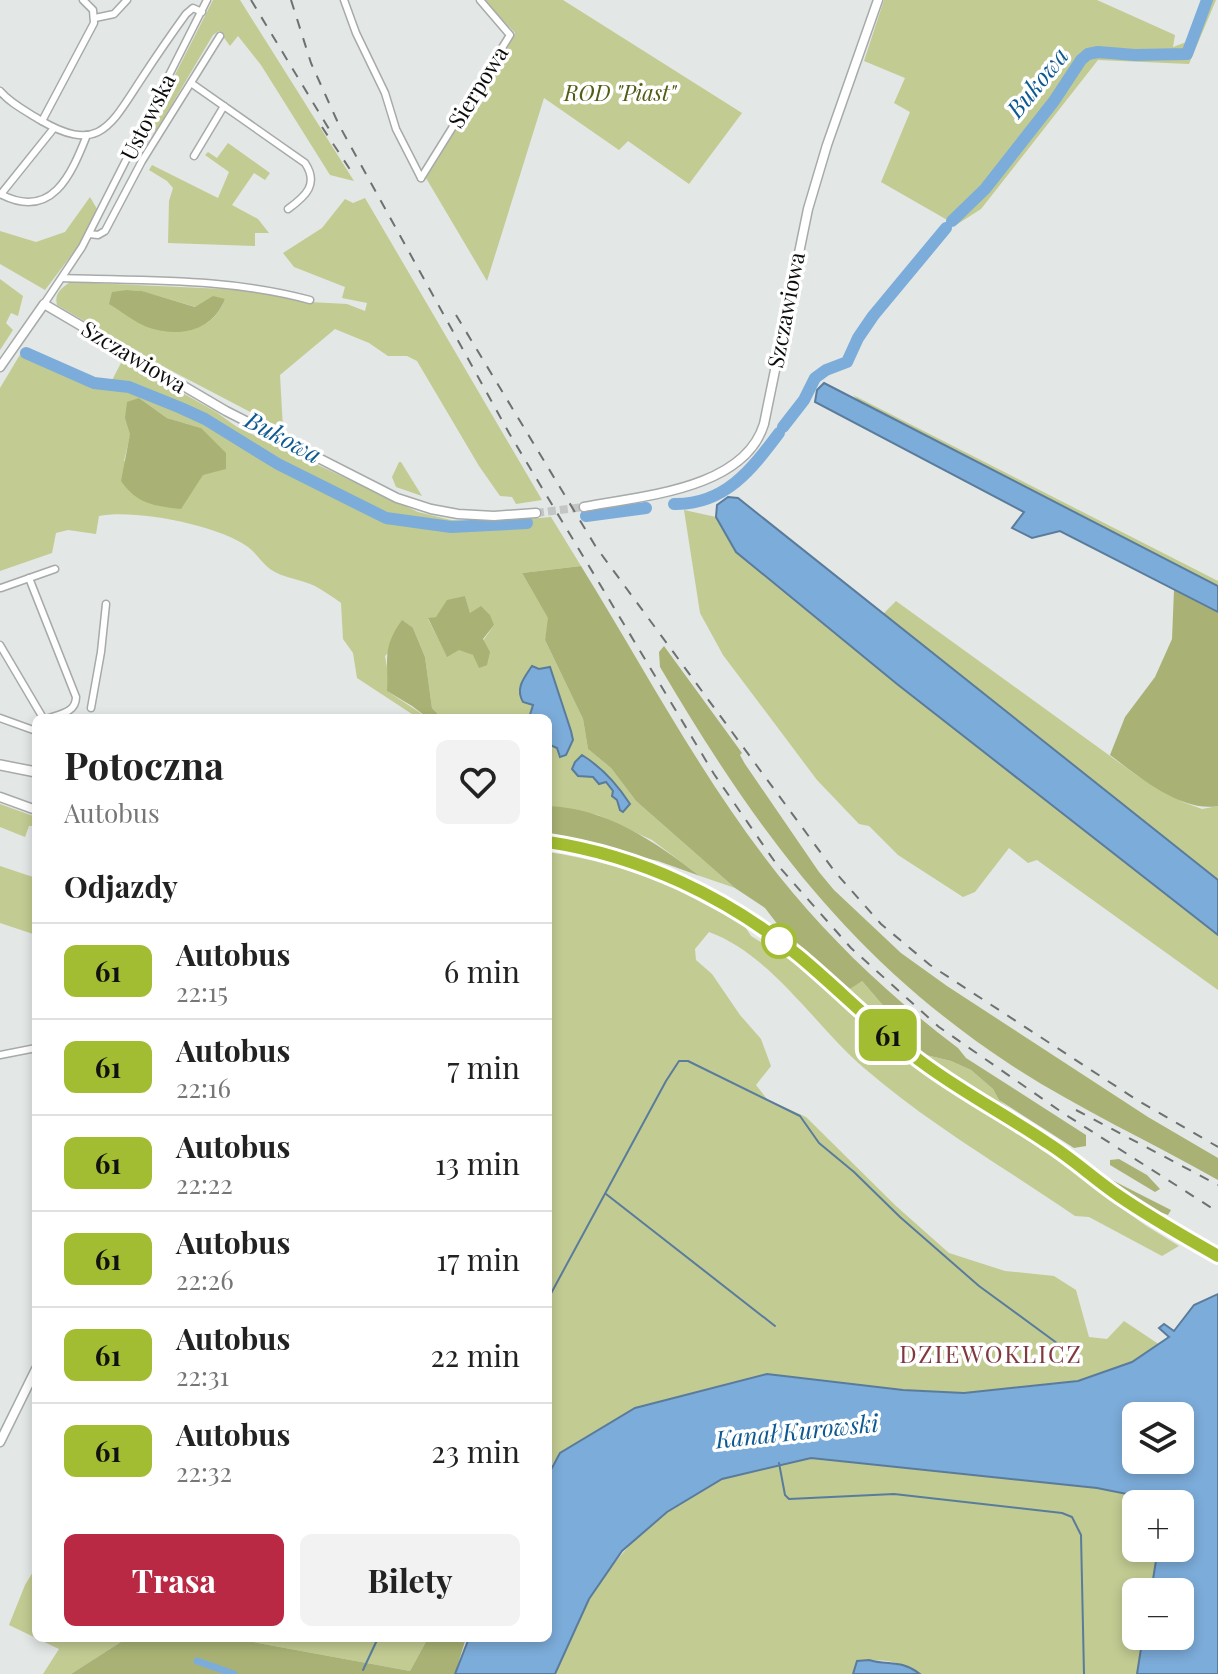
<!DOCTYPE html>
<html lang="pl">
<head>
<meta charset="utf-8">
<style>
  :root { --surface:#fff; --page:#f2f2f2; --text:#222; --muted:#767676; --line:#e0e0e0; --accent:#ba2944 }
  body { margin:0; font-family:"Playfair Display",serif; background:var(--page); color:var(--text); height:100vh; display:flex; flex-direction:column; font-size:30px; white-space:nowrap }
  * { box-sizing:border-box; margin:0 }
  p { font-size:26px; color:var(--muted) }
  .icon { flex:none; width:44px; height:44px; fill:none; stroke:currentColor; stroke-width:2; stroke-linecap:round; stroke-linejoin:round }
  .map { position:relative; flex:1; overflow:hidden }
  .drawer { position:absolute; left:32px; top:714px; width:520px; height:928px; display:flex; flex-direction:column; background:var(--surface); border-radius:12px; box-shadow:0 4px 12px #0003 }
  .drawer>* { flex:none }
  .badge { padding:0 16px; border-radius:12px; font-size:28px; line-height:52px }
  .tools { position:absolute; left:1122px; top:1402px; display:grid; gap:16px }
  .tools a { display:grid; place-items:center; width:72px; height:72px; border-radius:12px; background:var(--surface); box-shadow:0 4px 12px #0003; font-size:40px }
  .map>.badge { position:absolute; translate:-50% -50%; box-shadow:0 0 0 4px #fff }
  h2 { padding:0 32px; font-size:30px; line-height:72px }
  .round { display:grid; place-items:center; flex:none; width:84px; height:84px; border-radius:12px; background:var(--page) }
  .summary { display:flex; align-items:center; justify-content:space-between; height:136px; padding:0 32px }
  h1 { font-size:38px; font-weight:700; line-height:60px }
  .button { display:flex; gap:16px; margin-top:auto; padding:16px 32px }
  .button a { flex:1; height:92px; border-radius:12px; background:var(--accent); color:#fff; font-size:32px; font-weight:700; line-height:92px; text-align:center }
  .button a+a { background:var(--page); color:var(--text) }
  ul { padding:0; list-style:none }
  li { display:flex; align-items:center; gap:24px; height:96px; padding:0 32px; border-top:2px solid var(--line) }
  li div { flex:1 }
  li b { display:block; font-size:30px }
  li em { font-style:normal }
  li .badge { min-width:88px; font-weight:700; text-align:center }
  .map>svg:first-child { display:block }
</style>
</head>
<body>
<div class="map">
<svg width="1218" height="1674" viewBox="0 0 1218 1674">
  <rect width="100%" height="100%" fill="#e3e7e6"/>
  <g fill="#c2cb92" fill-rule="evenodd">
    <polygon points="213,0 240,0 354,181 330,175 261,65 238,36 230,46 219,31 213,35 156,131 150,124"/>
    <polygon points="484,0 563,0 742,113 689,184 628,141 619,150 544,98 487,281 426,178 515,33"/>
    <polygon points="884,0 1097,0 1175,35 1173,47 1189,41 1205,0 1216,0 1189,64 1098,60 981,209 956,225 881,182 910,112 894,103 905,78 864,61"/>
    <polygon points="228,143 270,173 265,180 254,173 232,205 258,219 269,233 255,233 255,246 168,243 169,201 173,188 167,181 149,170 152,165 218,198 229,172 205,155 208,152 217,158"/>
    <polygon points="90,197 97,209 79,245 45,290 0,264 0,231 36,242 65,232"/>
    <path d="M365,198L542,500L516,504L512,497L500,496L479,466L417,361L407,356H388L369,343L335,329L280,375L283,429L151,360L57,305C54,293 61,289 70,282L246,290L310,302L347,304L365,311L367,303L342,298L345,287L294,267L283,253L322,228L345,199L353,203ZM127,290L141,291L196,307L225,299C217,319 207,325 187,331Z"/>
    <polygon points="0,279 23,296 18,316 11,313 6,323 13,330 0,350"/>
    <path d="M21,353L93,385L108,388L123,359L216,412L237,427L418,512L451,520L494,522L551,517L581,566L522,573L549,619L545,640L583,719L588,749L611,768L636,801L735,888L700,876L652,840L598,815L548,806V744L557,748L560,757L559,700L550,667L529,718H442L432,708L425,657L413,628L385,656L388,673L387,691L428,718H418L357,678L353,653L343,639L341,603C333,597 324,591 315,586C301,579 282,578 270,569C261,562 256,553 248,547C218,525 135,509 99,516L96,534L68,530L56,533L52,553L0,571V388ZM139,398L167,418L201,428L203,474L193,489L124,461ZM465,596L470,613L494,625L473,655L459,649L447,656L428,619L436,617Z"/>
    <polygon points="853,395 1218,581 1218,586 859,401"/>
    <polygon points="399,462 401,462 422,496 396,487 392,477"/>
    <polygon points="684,510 716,517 736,552 897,684 1218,935 1218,990 1037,860 1028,863 1009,848 975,892 963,897 898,855 869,826 859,824 817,780 723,655 700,613"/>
    <polygon points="896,601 1135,774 1183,802 1202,809 1218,806 1218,880 882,615"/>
    <polygon points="0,804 36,817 36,826 29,826 25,837 0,827"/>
    <path d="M548,852C589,858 628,869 667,885C693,897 718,912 744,925L751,936L806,970L860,1021L926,1075L1048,1149L1102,1194L1145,1225L1179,1246L1162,1256L1089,1217L1075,1216C1004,1167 930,1125 864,1068C815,1026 772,955 709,932L695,949L696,960L712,974L740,1015L761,1039L771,1066L756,1085L767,1099L806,1117L896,1206L949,1253L1005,1271L1054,1276L1076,1290L1089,1337L1107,1339L1124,1321L1160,1345L1132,1362L1078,1381L964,1393L903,1390L560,1453L548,1470Z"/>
    <polygon points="0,866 36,878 36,935 0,923"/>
    <polygon points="861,980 887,1010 888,1025 850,989"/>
    <polygon points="922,1054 951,1061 971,1070 993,1089 999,1100 1015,1113 975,1092"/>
    <path d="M811,1458L1097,1488L1142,1497L1143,1504H1136V1548H1158L1151,1592H1136V1636H1143L1137,1674H920C904,1661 877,1658 857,1661L853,1674H555C580,1593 642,1513 721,1480C747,1469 783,1465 811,1458Z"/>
    <polygon points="36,1567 36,1638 9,1625 25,1585"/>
    <polygon points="36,1638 127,1638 71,1674 43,1674 59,1649"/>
    <polygon points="231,1638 428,1638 410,1671"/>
  </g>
  <g fill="#a9b274">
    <path d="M127,290L142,291L195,307L213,296L225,299C212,332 179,338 147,327C134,322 121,311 109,304L112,292Z"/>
    <path d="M139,398L167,418L201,428L226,453V469L203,475L181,509C154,506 137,504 121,481L130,434L125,418L127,402Z"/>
    <path d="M581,566C649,676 710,794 793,893C842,951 897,1002 958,1048L966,1058L1086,1135V1146L1074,1148L999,1100L993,1089L971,1070L951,1061L922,1054L888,1025L887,1010L862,981L850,989L788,938L765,908L735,888L636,801L611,768L588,749L583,719L545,640L548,618L522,573Z"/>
    <path d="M1174,590L1218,612V806C1182,813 1138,776 1110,755L1125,717L1155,677L1172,639Z"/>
    <polygon points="465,596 470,613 481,606 490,615 494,625 483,639 490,652 487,665 479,668 473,655 459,650 447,657 428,618 436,617 447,600"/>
    <path d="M402,620L413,628L425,657L432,708L442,718H428L412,706L387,691C389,660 381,649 402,620Z"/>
    <path d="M664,646L742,753L740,755L745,764L819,872L834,890L901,953L947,986L1148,1117L1218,1158V1180C1149,1141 1077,1108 1011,1065C850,959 756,830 660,667L659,652Z"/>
    <path d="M548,806C607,808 655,842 700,876L658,861L548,835Z"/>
    <polygon points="1119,1159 1147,1175 1160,1189 1155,1192 1110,1165 1110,1160"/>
    <path d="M1104,1176L1171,1210L1168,1215C1146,1208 1119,1194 1104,1176Z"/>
    <polygon points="127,1638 231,1638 410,1671 428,1638 466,1638 455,1674 71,1674"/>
  </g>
  <g fill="#7cacda" stroke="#5a7c9c" stroke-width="2" fill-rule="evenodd">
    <polygon points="824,383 1218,586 1218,612 1060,531 1032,538 1012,528 1024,512 815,402 817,390"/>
    <polygon points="728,497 738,498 1218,880 1218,935 897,684 736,552 716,517 717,505"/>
    <path d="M532,666L539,669L550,667L571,731L573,740L566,755L560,757L557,748L548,744V718H529L533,705L523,702C515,688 524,678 532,666Z"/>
    <path d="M582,755C603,768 617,784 630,804L623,812L620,810L617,800L612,796L613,791L606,782L599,784L593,777L578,776L572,769L575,762Z"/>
    <path d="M1218,1294V1674H1137L1143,1636H1180V1592H1151L1158,1548H1180V1504H1143L1142,1497L1097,1488L811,1458L722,1479L667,1512L622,1551L589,1599L555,1674H455L469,1638H548V1475L560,1453L635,1408L767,1374L903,1390L964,1393L1078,1381L1132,1362L1169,1337L1159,1328L1164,1324L1174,1331L1194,1305ZM1136,1416H1180V1460H1136Z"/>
    <path d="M869,1660C888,1666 901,1659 920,1674H853L857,1661Z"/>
  </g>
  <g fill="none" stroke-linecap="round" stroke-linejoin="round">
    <g stroke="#5a7c9c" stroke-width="2">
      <polyline points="606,1194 775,1326"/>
      <polyline points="548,1299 666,1081 679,1061 688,1061 800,1116 819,1143 854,1172 900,1217 979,1286 1065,1349"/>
      <polyline points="779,1463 785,1495 789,1499 894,1494 1062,1513 1072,1517 1081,1535 1084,1674"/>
      <polyline points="363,1670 378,1638"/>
    </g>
    <polyline stroke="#7cacda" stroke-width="7" points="197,1661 234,1674"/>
    <g stroke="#7cacda" stroke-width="12">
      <polyline points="952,221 985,189 1054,101 1081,60 1088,54 1098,52 1135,55 1187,54 1207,0"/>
      <polyline points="26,353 94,383 129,387 181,408 205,419 278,464 386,518 451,527 527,523"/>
      <polyline points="783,427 804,400 815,378 826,370 847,362 858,338 873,316 946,228"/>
      <path d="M674,504C725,505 752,469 779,433"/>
      <polyline points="586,516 646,508"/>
    </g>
    <polyline stroke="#c3c6c5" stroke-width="8" stroke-dasharray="8 4" stroke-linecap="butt" points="536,513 584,507"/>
    <defs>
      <g id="street">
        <polyline points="344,0 356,33 385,93 396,129 421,178"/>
        <polyline points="95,18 114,14 127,0"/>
        <path d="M191,83L305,163C319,184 306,196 288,209"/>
        <path d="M0,91C11,104 26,111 40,120C98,154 110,127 140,81C155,58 170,36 186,14L193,8L202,12"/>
        <polyline points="42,121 94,23 93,10 83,0"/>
        <polyline points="194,156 224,106"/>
        <polyline points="421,178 510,35 480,0"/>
        <path d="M0,194C52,221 71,175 87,135"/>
        <polyline points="1,194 54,128"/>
        <polyline points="89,234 98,235 105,231 142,161 220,36"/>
        <path d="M62,278C145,281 230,278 310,300"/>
        <polyline points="44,304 82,247 207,0"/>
        <path d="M29,578L76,697C76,712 61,714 49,718"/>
        <polyline points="1,588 55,569"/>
        <polyline points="0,645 43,718"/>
        <polyline points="91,708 101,652 106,604"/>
        <polyline points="0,718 36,731"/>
        <polyline points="0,1055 36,1048"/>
      </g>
      <g id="secondary">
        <polyline points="0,367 44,304 226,411 397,498 431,509 458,514 494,516 536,513"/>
        <path d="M584,507C640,496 744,490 764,424L808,209L827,145L878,0"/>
        <polyline points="0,797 36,810"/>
        <polyline points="0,1442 36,1369"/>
      </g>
      <g id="primary">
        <polyline points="0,765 36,772"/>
        <path d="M548,842C641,856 727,897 799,956C841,991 879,1031 923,1063C962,1093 1006,1115 1046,1142C1072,1158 1094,1179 1119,1196C1151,1218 1185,1237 1218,1256"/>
      </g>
    </defs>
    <use href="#street" stroke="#a6aaa9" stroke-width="9"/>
    <use href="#secondary" stroke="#a6aaa9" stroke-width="11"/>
    <use href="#primary" stroke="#a6aaa9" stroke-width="12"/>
    <use href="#street" stroke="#fff" stroke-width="6"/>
    <use href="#secondary" stroke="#fff" stroke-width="8"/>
    <use href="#primary" stroke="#fff" stroke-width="9"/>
    <g stroke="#6f7171" stroke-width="2" stroke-dasharray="10 10" stroke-linecap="butt">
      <polyline points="251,0 332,134"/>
      <polyline points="291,0 311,63 339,125 509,433 714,774 775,862 851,948 939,1027 1063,1113 1218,1212"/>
      <polyline points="322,127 355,177"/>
      <polyline points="456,315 596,547 835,872 881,924 930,965 1137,1100 1218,1147"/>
      <polyline points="1076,1110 1218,1185"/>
    </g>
  </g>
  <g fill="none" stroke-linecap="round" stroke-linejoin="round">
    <defs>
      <path id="line" d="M548,842C641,856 727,897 799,956C841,991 879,1031 923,1063C962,1092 1006,1115 1046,1142C1072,1158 1094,1179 1119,1196C1151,1218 1185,1237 1218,1256"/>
    </defs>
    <use href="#line" stroke="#fff" stroke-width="18"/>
    <use href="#line" stroke="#a2bd31" stroke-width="12"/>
  </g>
  <circle fill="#fff" stroke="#a2bd31" stroke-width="4" cx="779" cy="941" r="16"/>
  <g text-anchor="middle" stroke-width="7" stroke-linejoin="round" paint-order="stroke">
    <g font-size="22" fill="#0b0c0c" stroke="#fff">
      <text transform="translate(478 87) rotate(-58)" y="8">Sierpowa</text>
      <text transform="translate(148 117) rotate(-63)" y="8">Ustowska</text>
      <text transform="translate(786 310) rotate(-79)" y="8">Szczawiowa</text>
      <text transform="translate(134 357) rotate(31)" y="8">Szczawiowa</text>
    </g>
    <g font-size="22" font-style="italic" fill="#545b15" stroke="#fff">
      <text x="620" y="101">ROD "Piast"</text>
    </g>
    <g font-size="24" font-style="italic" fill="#0d5992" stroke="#fff">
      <text transform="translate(1038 83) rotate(-51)" y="8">Bukowa</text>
      <text transform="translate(283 438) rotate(28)" y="8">Bukowa</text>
      <text transform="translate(797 1432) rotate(-6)" y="8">Kanał Kurowski</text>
    </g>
    <g font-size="24" letter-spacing="2" fill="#813940" stroke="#fff">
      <text x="991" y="1363">DZIEWOKLICZ</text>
    </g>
  </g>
</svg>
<div class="tools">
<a><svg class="icon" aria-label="layers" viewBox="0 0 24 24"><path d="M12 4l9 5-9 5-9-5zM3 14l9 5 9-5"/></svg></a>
<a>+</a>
<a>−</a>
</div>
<b class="badge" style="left:888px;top:1035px;background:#a2bd31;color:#111">61</b>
<section class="drawer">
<div class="summary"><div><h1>Potoczna</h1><p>Autobus</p></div><a class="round"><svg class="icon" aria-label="heart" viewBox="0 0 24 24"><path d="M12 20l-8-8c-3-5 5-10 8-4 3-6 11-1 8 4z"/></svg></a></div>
<h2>Odjazdy</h2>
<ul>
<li><span class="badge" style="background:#a2bd31;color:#111">61</span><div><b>Autobus</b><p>22:15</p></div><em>6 min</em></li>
<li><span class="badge" style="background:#a2bd31;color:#111">61</span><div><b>Autobus</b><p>22:16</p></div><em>7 min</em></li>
<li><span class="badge" style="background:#a2bd31;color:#111">61</span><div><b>Autobus</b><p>22:22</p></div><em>13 min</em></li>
<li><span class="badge" style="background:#a2bd31;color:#111">61</span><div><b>Autobus</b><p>22:26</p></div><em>17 min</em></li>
<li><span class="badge" style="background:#a2bd31;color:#111">61</span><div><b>Autobus</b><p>22:31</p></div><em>22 min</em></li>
<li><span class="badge" style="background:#a2bd31;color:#111">61</span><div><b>Autobus</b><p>22:32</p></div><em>23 min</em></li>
</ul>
<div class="button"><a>Trasa</a><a>Bilety</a></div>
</section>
</div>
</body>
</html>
